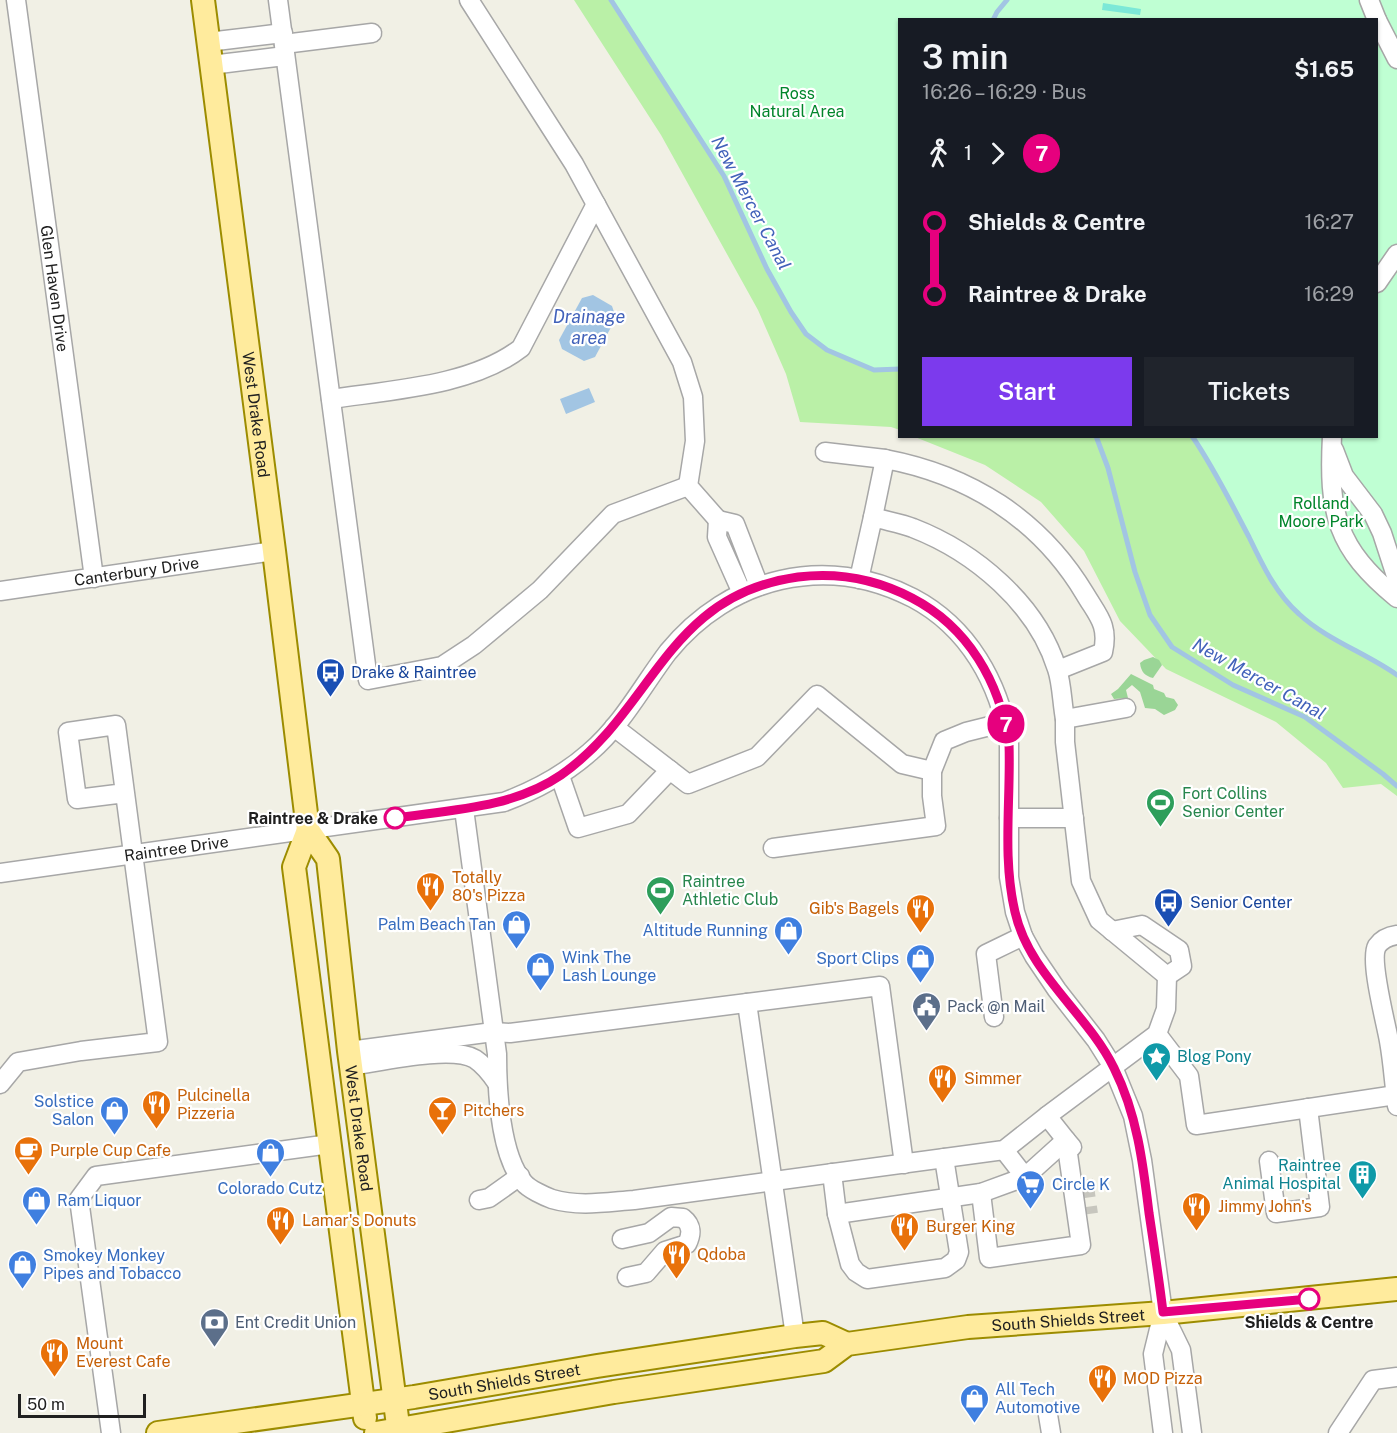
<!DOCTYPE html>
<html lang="en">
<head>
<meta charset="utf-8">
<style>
  :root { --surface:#171b24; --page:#20242c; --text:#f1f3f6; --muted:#9ea1a6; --accent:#7c3aed }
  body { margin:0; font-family:"Public Sans",sans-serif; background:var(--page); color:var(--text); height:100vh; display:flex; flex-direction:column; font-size:22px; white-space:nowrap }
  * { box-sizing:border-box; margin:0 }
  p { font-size:20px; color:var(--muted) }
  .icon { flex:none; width:33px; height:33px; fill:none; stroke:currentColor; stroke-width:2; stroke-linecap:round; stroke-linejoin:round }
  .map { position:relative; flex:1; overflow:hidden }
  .sheet { position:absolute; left:898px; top:18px; width:480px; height:420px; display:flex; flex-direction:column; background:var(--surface); border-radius:0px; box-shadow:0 2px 4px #0004 }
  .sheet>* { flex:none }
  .badge { padding:0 12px; border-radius:20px; font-size:21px; line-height:39px }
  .scale { position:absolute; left:18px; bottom:15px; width:128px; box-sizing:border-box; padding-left:6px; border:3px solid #202020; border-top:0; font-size:16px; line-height:21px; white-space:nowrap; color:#202020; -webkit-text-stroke:4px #fff; paint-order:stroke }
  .map>.badge { position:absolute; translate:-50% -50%; box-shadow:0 0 0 3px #fff }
  .legs { display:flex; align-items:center; gap:9px; height:66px; padding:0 24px; font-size:20px }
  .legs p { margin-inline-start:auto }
  .summary { display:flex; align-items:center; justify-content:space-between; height:102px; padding:0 24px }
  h1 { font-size:33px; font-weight:600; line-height:45px }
  .button { display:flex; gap:12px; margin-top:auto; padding:12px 24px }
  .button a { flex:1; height:69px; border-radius:0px; background:var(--accent); color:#fff; font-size:24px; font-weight:600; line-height:69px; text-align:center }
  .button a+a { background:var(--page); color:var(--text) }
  ul { padding:0 24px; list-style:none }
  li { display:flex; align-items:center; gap:21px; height:72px; font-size:22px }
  li i { display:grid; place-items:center; width:9px; height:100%; margin:0 8px; background:currentColor }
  li i::after { content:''; width:15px; height:15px; margin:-8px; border:4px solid; border-radius:50%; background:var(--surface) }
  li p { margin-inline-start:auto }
  li:first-child i { background:linear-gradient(#0000 50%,currentColor 0) }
  li:last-child i { background:linear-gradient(currentColor 50%,#0000 0) }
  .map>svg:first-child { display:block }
</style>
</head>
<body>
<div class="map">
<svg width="1397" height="1433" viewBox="0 0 1397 1433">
  <rect width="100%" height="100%" fill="#f1f0e5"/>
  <g fill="#baf0a7">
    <polygon points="574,0 611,0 724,176 767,269 791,312 827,350 874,370 900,369 900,430 891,427 800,422 786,374 758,310 661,135"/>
    <path d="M915,437H1192C1214,468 1231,503 1249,537C1262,564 1276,594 1299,614C1327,640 1366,653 1397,675V796L1381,784L1343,788L1326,763L1276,722L1166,669L1120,621L1084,551L1041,502L985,465Z"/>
  </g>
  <g fill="#9ad596">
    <path d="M1153,657L1159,660L1162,665L1153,678C1145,676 1141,672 1140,663L1144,660Z"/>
    <polygon points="1131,674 1153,685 1154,689 1164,693 1166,697 1174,699 1178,705 1175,710 1164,715 1155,709 1145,708 1140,692 1132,685 1126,690 1128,698 1114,699 1111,694 1118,689"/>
  </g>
  <path fill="#bfffd3" d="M611,0H1397V675C1366,653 1327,640 1299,614C1276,594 1262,564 1249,537C1231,503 1214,468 1192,437L1377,436V20H900V369L874,370L827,350L806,334L791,312L767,269L724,176Z"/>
  <polygon fill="#7ce8d7" points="1103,3 1141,9 1140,15 1102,10"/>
  <g fill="#a2c5e3">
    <polygon points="593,295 612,306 616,318 595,357 584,361 562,349 559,340 582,298"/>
    <polygon points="589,388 595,402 566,414 560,399"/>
  </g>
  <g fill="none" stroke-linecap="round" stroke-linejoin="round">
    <g stroke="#a2c5e3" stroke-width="5">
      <polyline points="611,0 724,176 767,269 791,312 806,334 827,350 874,370 900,369"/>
      <polyline points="993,20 997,12 1007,0"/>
      <polyline points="1096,436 1108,468 1135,572 1150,615 1172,647 1233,685 1305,717 1383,774 1397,786"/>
      <path d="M1192,436C1214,468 1231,503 1249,537C1262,564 1276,594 1299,614C1327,640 1366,653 1397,675"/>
    </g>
    <polyline stroke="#c7c6be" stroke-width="18" stroke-dasharray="18 9" stroke-linecap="butt" points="1084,1180 1089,1214"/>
    <defs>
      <g id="minor">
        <path id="s1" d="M16,0L94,578"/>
        <polyline points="278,0 368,680 442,666 474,645 540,590 613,514 688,486"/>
        <polyline points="469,0 574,164 682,362 693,397 695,441 688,486 718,520"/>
        <polyline points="1369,0 1377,20"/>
        <polyline points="1377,20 1397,59"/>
        <polyline points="208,42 283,33"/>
        <polyline points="284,44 372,33"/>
        <polyline points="211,65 285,56"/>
        <polyline points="1377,283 1397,254"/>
        <path d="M331,399C391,390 472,386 521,348L596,204"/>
        <path d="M1332,436C1328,513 1336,548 1397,598"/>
        <polyline points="1334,450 1344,476 1373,514 1382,533 1397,579"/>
        <polyline points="825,452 885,459"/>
        <path d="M873,517L885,459C970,475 1040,519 1085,594C1098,616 1109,625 1103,652L1058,670"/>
        <path d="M859,579L873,517C886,521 901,523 913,528C975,552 1037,604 1057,669C1062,684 1062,703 1065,719"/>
        <path id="s2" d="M0,591L274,551"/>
        <polyline points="742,593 717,537 718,520 735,524 759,586"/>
        <polyline points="1126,708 1065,719 1065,742 1081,881 1099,920 1167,976"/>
        <polyline points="614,727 688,784 757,757 817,695 902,764 932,771"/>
        <polyline points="560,776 578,828 628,814 670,770"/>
        <path d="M464,809L497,1054C497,1089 500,1156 524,1183C529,1189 544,1196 552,1199C579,1207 607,1202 634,1200L1004,1150L1047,1116L1157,1034L1166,1009L1167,976"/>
        <polyline points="1009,818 1074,818"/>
        <polyline points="773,848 936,826 932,796 932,771 944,741 966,732 1006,722"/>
        <path id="s3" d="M0,873L504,802C536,790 564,775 590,752C622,725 643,685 668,652C729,577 826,553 913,598C968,627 1000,683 1009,744V877L1015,912L1023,936L1034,956L1057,990L1096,1040L1113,1067L1133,1116L1142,1160L1163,1313L1181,1350L1192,1433"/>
        <polyline points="1112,931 1142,925 1179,950 1182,966 1167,976"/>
        <path d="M1397,935C1390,936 1382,939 1377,946C1369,960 1386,1023 1389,1041C1393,1063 1394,1084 1397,1106"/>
        <polyline points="747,1003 795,1336"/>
        <polyline points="994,1017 986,954 1023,936"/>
        <polyline points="1157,1034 1189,1076 1196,1125 1396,1095"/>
        <polyline points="349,1051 493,1032 510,1033 880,986 904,1164"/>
        <path d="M351,1066C380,1062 451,1045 475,1059C484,1065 491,1074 497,1083"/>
        <polyline points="0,1084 18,1062 81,1051 158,1042 116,725 68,732 77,799 125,793"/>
        <polyline points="1004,1150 1025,1177"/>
        <polyline points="1269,1161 1276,1213 1320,1207 1308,1108"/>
        <polyline points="832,1173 837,1214 850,1264 856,1272 867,1279 945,1268 956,1260 959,1252 944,1158"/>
        <polyline points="981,1193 989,1258 1081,1245 1066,1140 1047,1116"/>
        <polyline points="479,1200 489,1198 520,1176"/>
        <polyline points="837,1214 981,1193 1025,1177 1066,1140 1072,1147"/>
        <path d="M622,1239L649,1233L671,1217L683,1218C692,1225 692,1234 687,1244L665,1251L646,1273L627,1277"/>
        <polyline points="1163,1313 1153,1354 1163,1433"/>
        <polyline points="1048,1415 1051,1433"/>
        <polyline points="111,1433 79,1199 96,1176 330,1144"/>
        <polyline points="1338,1433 1373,1380 1397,1377"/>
      </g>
      <g id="major">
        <path id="s4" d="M203,0L274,551L308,830L328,859L349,1051L399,1433"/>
        <polyline points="308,830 294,867 365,1418"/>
        <path id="s5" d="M158,1433L414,1397L597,1366L795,1336L823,1333L847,1344"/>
        <path id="s6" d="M376,1433L614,1392L824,1361L847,1344L968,1327L1163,1313L1397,1289"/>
      </g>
    </defs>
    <use href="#minor" stroke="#a7a7a7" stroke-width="21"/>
    <use href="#major" stroke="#9c8c00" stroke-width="26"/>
    <use href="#minor" stroke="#fff" stroke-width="18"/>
    <use href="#major" stroke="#ffeb9d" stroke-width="22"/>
  </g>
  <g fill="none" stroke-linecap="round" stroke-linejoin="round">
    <defs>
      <path id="line-1" d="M395,818C451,810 513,808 561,775C654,710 666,595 798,577C839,572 876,579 912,598C968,627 1000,682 1009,744C1011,799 1002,857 1015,912C1029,974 1087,1013 1114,1068C1137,1114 1143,1163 1149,1213C1154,1246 1159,1279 1163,1312L1309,1299"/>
    </defs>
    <use href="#line-1" stroke="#fff" stroke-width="14"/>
    <use href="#line-1" stroke="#e6007e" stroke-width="9"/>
  </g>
  <defs>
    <symbol id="bus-pin" viewBox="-11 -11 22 30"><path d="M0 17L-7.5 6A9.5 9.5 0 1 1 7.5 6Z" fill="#1a4fb4" stroke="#fff"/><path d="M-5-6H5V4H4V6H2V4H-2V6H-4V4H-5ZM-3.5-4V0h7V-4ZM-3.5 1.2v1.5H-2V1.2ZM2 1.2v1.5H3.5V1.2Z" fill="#fff"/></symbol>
    <symbol id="stadium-pin" viewBox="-11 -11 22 30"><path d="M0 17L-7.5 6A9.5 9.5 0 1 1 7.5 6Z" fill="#2e9e5b" stroke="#fff"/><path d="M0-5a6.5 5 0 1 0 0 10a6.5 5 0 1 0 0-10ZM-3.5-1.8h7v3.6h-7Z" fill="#fff"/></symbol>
    <symbol id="restaurant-pin" viewBox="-11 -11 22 30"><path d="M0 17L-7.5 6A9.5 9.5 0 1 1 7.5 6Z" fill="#e8710a" stroke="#fff"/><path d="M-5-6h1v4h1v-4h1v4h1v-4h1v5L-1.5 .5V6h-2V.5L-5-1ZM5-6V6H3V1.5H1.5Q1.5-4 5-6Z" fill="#fff"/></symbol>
    <symbol id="shop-pin" viewBox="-11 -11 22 30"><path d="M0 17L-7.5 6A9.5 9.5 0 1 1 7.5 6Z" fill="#3f7fe0" stroke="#fff"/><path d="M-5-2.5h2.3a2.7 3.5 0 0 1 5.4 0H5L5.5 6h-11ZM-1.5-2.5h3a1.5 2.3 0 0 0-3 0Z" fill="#fff"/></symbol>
    <symbol id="civic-pin" viewBox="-11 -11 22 30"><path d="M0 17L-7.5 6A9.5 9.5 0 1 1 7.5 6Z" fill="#5c6f8a" stroke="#fff"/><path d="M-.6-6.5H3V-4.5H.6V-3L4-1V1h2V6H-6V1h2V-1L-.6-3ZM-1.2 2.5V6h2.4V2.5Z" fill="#fff"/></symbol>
    <symbol id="sight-pin" viewBox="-11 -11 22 30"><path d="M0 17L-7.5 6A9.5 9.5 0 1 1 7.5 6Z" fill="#0f9aa8" stroke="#fff"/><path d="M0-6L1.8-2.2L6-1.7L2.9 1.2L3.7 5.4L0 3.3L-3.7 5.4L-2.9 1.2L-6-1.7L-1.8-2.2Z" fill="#fff"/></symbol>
    <symbol id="bar-pin" viewBox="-11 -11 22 30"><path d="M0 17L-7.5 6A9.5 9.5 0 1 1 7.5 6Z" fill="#e8710a" stroke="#fff"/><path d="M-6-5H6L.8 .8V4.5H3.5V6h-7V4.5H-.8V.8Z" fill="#fff"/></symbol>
    <symbol id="cafe-pin" viewBox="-11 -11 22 30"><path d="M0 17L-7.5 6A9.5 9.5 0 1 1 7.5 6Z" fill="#e8710a" stroke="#fff"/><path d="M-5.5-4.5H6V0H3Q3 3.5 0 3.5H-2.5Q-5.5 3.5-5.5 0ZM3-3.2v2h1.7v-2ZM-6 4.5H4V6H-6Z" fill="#fff"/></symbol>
    <symbol id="building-pin" viewBox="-11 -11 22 30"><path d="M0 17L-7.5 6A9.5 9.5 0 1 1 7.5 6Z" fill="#0f9aa8" stroke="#fff"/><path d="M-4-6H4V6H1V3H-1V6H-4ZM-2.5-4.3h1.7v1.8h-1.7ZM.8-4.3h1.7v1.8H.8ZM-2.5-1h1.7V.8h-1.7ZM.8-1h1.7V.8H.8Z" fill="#fff"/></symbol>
    <symbol id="supermarket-pin" viewBox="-11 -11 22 30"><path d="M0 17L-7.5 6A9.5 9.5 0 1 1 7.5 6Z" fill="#3f7fe0" stroke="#fff"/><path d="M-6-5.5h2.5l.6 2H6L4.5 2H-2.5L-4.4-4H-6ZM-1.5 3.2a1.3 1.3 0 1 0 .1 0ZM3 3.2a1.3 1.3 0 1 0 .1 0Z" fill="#fff"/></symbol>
    <symbol id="bank-pin" viewBox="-11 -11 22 30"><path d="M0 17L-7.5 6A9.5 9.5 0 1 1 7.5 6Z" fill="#5c6f8a" stroke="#fff"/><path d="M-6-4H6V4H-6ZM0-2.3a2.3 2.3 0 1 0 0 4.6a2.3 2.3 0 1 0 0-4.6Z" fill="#fff"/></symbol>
  </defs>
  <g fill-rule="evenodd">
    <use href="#bus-pin" x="314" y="656" width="33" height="45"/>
    <use href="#stadium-pin" x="1144" y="786" width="33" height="45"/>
    <use href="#restaurant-pin" x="414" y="870" width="33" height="45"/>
    <use href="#stadium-pin" x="644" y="874" width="33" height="45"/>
    <use href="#bus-pin" x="1152" y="886" width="33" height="45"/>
    <use href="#restaurant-pin" x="904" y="892" width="33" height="45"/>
    <use href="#shop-pin" x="500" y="908" width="33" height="45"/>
    <use href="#shop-pin" x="772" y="914" width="33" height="45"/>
    <use href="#shop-pin" x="904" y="942" width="33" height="45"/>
    <use href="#shop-pin" x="524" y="950" width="33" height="45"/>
    <use href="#civic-pin" x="910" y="990" width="33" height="45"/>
    <use href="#sight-pin" x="1140" y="1040" width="33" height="45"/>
    <use href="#restaurant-pin" x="926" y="1062" width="33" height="45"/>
    <use href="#restaurant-pin" x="140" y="1088" width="33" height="45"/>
    <use href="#shop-pin" x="98" y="1094" width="33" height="45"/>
    <use href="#bar-pin" x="426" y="1094" width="33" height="45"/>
    <use href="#cafe-pin" x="12" y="1134" width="33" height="45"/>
    <use href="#shop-pin" x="254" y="1136" width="33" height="45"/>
    <use href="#building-pin" x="1346" y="1158" width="33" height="45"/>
    <use href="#supermarket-pin" x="1014" y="1168" width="33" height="45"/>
    <use href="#shop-pin" x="20" y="1184" width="33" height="45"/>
    <use href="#restaurant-pin" x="1180" y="1190" width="33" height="45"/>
    <use href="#restaurant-pin" x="264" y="1204" width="33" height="45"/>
    <use href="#restaurant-pin" x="888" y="1210" width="33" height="45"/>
    <use href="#restaurant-pin" x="660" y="1238" width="33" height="45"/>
    <use href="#shop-pin" x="6" y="1248" width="33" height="45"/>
    <use href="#bank-pin" x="198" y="1306" width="33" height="45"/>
    <use href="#restaurant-pin" x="38" y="1336" width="33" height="45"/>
    <use href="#restaurant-pin" x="1086" y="1362" width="33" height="45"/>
    <use href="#shop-pin" x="958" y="1382" width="33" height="45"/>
  </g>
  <g fill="#fff" stroke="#e6007e" stroke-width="3">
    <circle cx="395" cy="818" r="10"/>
    <circle cx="1309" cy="1299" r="10"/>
  </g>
  <g text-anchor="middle" stroke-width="4.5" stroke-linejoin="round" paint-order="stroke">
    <g font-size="16" fill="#01852b" stroke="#fff">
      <text x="797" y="99">Ross<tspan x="797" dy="18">Natural Area</tspan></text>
      <text x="1321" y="509">Rolland<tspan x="1321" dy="18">Moore Park</tspan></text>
    </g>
    <g font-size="16" fill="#202020" stroke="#fff">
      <text dy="6" stroke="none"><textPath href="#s1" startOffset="291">Glen Haven Drive</textPath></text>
      <text dy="6" stroke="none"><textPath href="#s4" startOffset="418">West Drake Road</textPath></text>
      <text dy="6" stroke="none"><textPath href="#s2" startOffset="138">Canterbury Drive</textPath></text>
      <text dy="6" stroke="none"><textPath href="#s3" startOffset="178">Raintree Drive</textPath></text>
      <text dy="6" stroke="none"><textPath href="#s4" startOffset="1143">West Drake Road</textPath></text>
      <text dy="6" stroke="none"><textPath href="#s6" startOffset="705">South Shields Street</textPath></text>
      <text dy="6" stroke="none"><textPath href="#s5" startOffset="350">South Shields Street</textPath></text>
    </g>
    <g font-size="16" fill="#164399" stroke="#fff" text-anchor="start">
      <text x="351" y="678">Drake &amp; Raintree</text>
      <text x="1190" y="908">Senior Center</text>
    </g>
    <g font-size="16" fill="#27864d" stroke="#fff" text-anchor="start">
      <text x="1182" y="799">Fort Collins<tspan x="1182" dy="18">Senior Center</tspan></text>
      <text x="682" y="887">Raintree<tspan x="682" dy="18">Athletic Club</tspan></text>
    </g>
    <g font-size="16" font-weight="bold" fill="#202020" stroke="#fff" text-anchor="end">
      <text x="378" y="824">Raintree &amp; Drake</text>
      <text x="1309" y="1328" text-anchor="middle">Shields &amp; Centre</text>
    </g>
    <g font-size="16" fill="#c56008" stroke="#fff" text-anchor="start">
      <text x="452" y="883">Totally<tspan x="452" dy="18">80's Pizza</tspan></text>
      <text x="899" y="914" text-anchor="end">Gib's Bagels</text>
      <text x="964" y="1084">Simmer</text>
      <text x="177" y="1101">Pulcinella<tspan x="177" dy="18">Pizzeria</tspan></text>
      <text x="463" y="1116">Pitchers</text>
      <text x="50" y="1156">Purple Cup Cafe</text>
      <text x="1218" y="1212">Jimmy John's</text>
      <text x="302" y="1226">Lamar's Donuts</text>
      <text x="926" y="1232">Burger King</text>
      <text x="697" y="1260">Qdoba</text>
      <text x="76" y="1349">Mount<tspan x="76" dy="18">Everest Cafe</tspan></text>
      <text x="1123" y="1384">MOD Pizza</text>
    </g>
    <g font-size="16" fill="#366cbe" stroke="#fff" text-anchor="start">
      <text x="496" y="930" text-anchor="end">Palm Beach Tan</text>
      <text x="768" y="936" text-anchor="end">Altitude Running</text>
      <text x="562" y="963">Wink The<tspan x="562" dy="18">Lash Lounge</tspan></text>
      <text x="899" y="964" text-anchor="end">Sport Clips</text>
      <text x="94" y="1107" text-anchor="end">Solstice<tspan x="94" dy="18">Salon</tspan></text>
      <text x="1052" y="1190">Circle K</text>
      <text x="270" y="1194" text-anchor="middle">Colorado Cutz</text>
      <text x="57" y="1206">Ram Liquor</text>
      <text x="43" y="1261">Smokey Monkey<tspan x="43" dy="18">Pipes and Tobacco</tspan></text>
      <text x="995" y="1395">All Tech<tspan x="995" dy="18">Automotive</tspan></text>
    </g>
    <g font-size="16" fill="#4e5e75" stroke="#fff" text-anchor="start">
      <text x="947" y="1012">Pack @n Mail</text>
      <text x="235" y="1328">Ent Credit Union</text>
    </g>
    <g font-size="16" fill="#0d838f" stroke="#fff" text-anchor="start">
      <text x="1177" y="1062">Blog Pony</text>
      <text x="1341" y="1171" text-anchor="end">Raintree<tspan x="1341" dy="18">Animal Hospital</tspan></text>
    </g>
    <g font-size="18" font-style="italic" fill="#4262ba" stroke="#fff">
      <text transform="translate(751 203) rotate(62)" y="6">New Mercer Canal</text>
      <text x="589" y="323">Drainage<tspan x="589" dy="21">area</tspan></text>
      <text transform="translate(1259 679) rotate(29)" y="6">New Mercer Canal</text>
    </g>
  </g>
</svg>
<div class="scale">50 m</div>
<b class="badge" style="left:1006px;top:724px;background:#e6007e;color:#fff">7</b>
<section class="sheet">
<div class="summary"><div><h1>3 min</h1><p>16:26 – 16:29 · Bus</p></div><b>$1.65</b></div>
<div class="legs"><svg class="icon" aria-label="walk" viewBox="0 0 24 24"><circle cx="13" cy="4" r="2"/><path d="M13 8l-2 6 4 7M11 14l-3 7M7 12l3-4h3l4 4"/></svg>1<svg class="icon" aria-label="forward" viewBox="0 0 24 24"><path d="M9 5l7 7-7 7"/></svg><b class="badge" style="background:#e6007e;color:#fff">7</b></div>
<ul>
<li><i style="color:#e6007e"></i><b>Shields &amp; Centre</b><p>16:27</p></li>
<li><i style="color:#e6007e"></i><b>Raintree &amp; Drake</b><p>16:29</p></li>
</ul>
<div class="button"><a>Start</a><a>Tickets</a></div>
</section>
</div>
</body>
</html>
